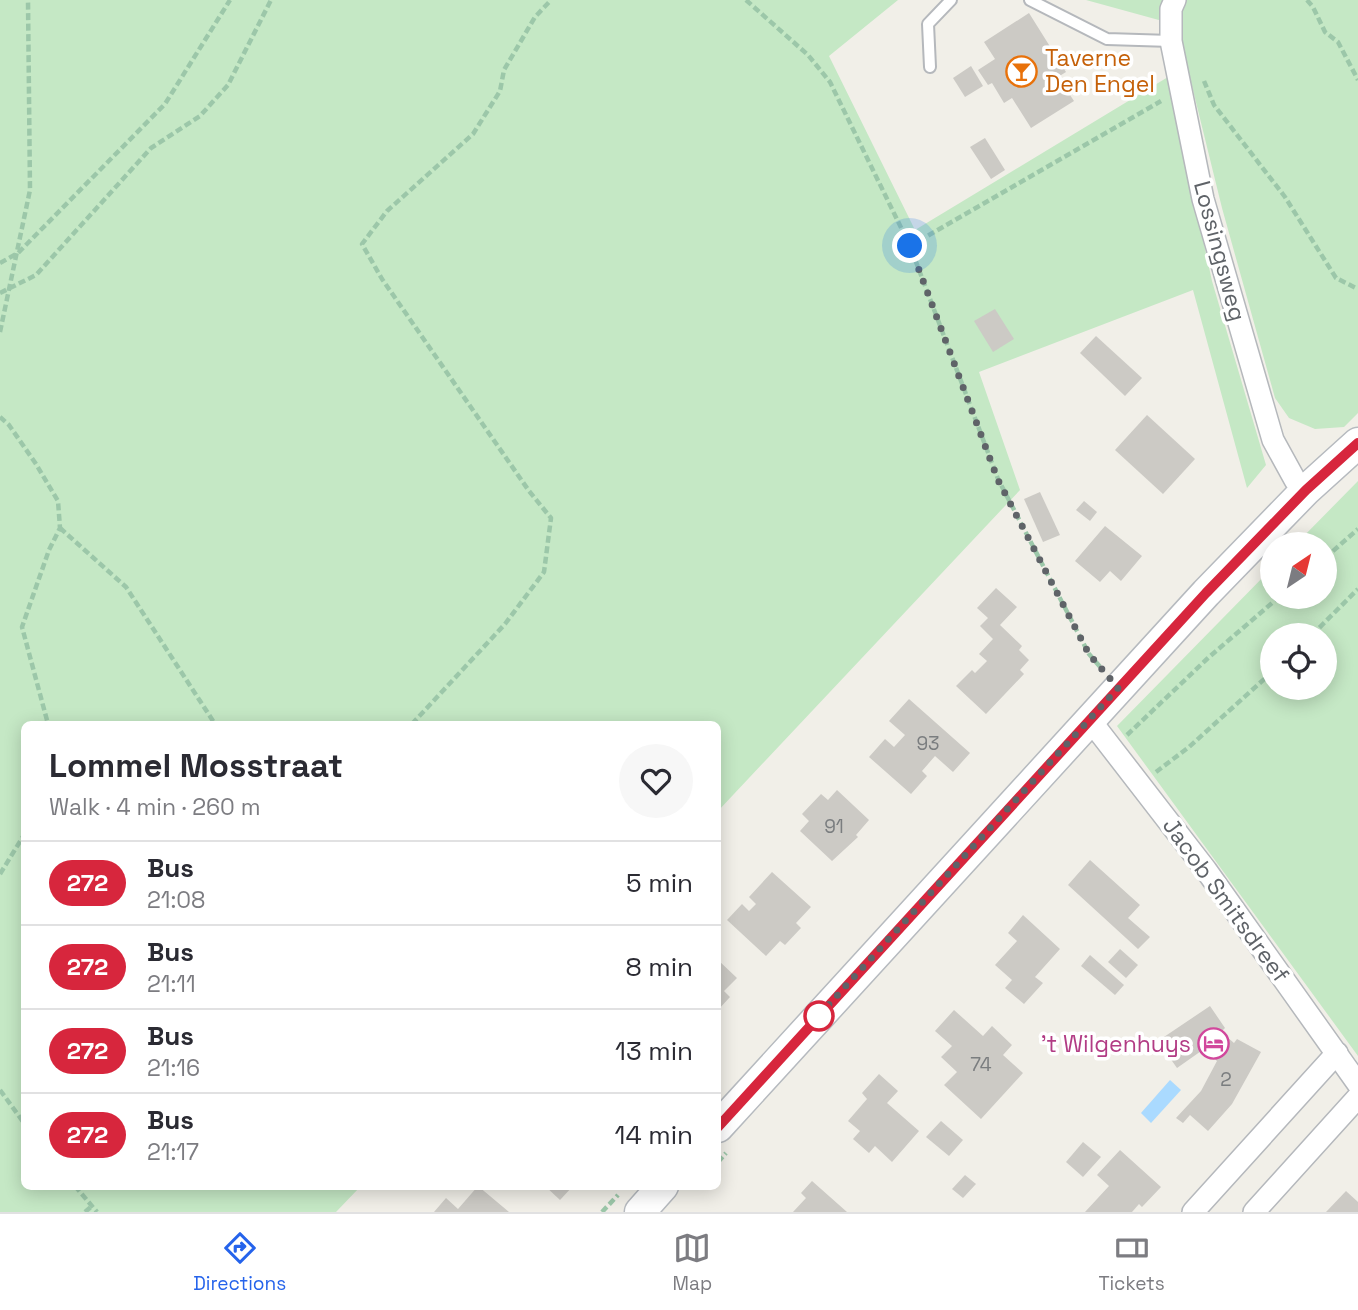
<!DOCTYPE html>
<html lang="en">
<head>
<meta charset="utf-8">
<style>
  :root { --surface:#fff; --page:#f7f7f7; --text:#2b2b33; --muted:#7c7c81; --line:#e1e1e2; --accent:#2563eb }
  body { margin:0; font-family:"Space Grotesk",sans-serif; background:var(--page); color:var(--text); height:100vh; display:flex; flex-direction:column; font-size:26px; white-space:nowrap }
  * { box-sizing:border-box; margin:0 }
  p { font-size:23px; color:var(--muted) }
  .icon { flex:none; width:38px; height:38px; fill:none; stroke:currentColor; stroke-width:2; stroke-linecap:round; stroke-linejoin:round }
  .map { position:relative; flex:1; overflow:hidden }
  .side { position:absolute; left:21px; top:721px; width:700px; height:469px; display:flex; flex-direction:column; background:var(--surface); border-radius:10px; box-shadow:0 4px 18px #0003 }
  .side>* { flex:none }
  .badge { padding:0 14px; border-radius:23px; font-size:24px; line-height:46px }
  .needle { width:46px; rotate:35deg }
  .tools { position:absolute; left:1260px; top:532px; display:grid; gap:14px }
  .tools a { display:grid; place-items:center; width:77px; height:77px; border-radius:50%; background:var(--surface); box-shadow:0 4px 18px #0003; font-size:35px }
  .you { position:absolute; width:35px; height:35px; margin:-18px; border:5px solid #fff; border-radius:50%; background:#1a73e8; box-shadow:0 0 0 10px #1a73e833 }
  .map>.badge { position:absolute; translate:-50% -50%; box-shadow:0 0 0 4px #fff }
  .round { display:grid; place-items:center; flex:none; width:74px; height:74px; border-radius:37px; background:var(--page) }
  .head { display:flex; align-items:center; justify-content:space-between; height:119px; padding:0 28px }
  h1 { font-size:33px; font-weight:700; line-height:52px }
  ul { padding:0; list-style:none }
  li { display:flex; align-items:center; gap:21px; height:84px; padding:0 28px; border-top:2px solid var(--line) }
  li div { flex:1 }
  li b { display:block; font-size:26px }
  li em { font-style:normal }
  li .badge { min-width:77px; font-weight:700; text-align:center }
  .tabs { display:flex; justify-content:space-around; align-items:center; height:98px; border-top:2px solid var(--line); background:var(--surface); font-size:19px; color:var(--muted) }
  .tabs a { display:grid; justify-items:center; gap:4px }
  .tabs .on { color:var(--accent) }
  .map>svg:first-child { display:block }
</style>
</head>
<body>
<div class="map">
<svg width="1358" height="1212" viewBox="0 0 1358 1212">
  <rect width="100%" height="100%" fill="#f1efe8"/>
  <g fill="#c5e8c5" fill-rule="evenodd">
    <polygon points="0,0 898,0 829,56 915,230 1168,77 1212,281 1266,465 1247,488 1193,290 979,372 1020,490 718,811 718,724 24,724 24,1186 360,1187 336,1212 0,1212"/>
    <polygon points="1086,0 1358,0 1358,413 1344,427 1315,429 1289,418 1275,398 1222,208 1177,25"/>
    <path d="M1358,481V1056L1117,726L1272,568V597H1325V544H1296ZM1272,635H1325V688H1272Z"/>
  </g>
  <polygon fill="#aadaff" points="1170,1080 1181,1090 1151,1123 1141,1113"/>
  <g fill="#cccac5">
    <polygon points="1029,13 1066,72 1058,77 1074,101 1031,128 1012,98 1004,103 992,83 988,85 978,70 995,59 984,42"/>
    <polygon points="971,66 983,86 965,97 953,78"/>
    <polygon points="985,138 1005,170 991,179 970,147"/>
    <polygon points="995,309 1014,339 993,352 974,321"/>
    <polygon points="1096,336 1142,378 1125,396 1080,353"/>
    <polygon points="1147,415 1195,459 1163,494 1115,450"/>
    <polygon points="1040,492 1060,535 1043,542 1024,499"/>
    <polygon points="1084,501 1097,512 1090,521 1076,510"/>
    <polygon points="1105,526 1142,556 1121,581 1110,571 1100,582 1075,561"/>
    <polygon points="996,588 1017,607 1000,625 1022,646 1019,650 1029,660 1020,670 1024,674 986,714 956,686 972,670 975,673 987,661 979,654 993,639 980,626 988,618 977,608"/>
    <polygon points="909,699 970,753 953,772 935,756 922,771 927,776 911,794 869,757 885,739 894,747 905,735 889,721"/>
    <polygon points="837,790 869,820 856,835 858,837 832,861 800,831 809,821 802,814 821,794 828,800"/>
    <polygon points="1090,860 1140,905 1128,918 1150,937 1138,949 1068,885"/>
    <polygon points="772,872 811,907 796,923 801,928 785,945 780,941 766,956 727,920 742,904 749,911 756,904 749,897"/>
    <polygon points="1023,915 1060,949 1035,977 1043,983 1024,1004 1005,988 1012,980 995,965 1017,941 1008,933"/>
    <polygon points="1120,949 1138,965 1126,978 1108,962"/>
    <polygon points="1090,955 1124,985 1115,995 1081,966"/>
    <polygon points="718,960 737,978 724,991 730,997 718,1010"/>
    <polygon points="1210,1006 1225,1028 1221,1032 1234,1043 1237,1039 1261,1052 1232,1104 1208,1131 1190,1115 1183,1123 1176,1118 1201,1091 1217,1061 1204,1049 1177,1068 1158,1041"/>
    <polygon points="954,1010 983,1036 992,1026 1012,1045 1003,1055 1023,1073 981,1119 944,1085 957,1072 941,1057 952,1046 935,1031"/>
    <polygon points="879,1074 898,1091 887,1103 919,1131 892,1162 875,1146 869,1153 853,1139 860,1131 848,1121 867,1099 862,1093"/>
    <polygon points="941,1121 963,1140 949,1156 926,1137"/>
    <polygon points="1083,1142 1101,1157 1083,1177 1066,1162"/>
    <polygon points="1120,1150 1161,1187 1142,1207 1139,1204 1132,1212 1085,1212 1109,1186 1097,1175"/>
    <polygon points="965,1175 976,1184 963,1198 952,1189"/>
    <polygon points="812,1181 847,1212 793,1212 806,1198 801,1193"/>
    <polygon points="478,1186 509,1212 434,1212 446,1198 458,1209"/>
    <polygon points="545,1186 573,1186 560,1200"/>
    <polygon points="1346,1191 1358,1202 1358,1212 1326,1212"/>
  </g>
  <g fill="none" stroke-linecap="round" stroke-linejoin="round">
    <defs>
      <g id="lane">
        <polyline points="1030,0 1107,39 1171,41"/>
        <polyline points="930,67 928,24 951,0"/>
      </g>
      <g id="street">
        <polyline points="1175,0 1171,9 1171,41 1203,199 1273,440 1295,480 1306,490"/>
        <polyline points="1090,720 1206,870 1358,1084"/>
        <polyline points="1193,1212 1337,1053"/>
        <polyline points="1254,1212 1358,1097"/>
      </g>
      <g id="secondary">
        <polyline points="718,1127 1206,593 1306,490 1358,443"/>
        <polyline points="640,1212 663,1186"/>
      </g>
    </defs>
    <use href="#lane" stroke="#b5b8bc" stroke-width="14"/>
    <use href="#street" stroke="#b5b8bc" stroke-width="24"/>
    <use href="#secondary" stroke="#b6babf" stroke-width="33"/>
    <g stroke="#9cc7a9" stroke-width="4.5" stroke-dasharray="7 3.5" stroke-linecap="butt">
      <polyline points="746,0 808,55 830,82 910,246 998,479 1089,654 1102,669"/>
      <polyline points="1307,0 1313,7 1325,32 1338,42 1358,80"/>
      <polyline points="1204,81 1214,105 1285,197 1336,278 1358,289"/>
      <polyline points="910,246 1161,101"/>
      <polyline points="0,263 18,253 165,104 230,0"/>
      <polyline points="0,293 36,275 151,148 200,116 228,85 271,0"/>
      <polyline points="0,332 30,190 28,0"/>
      <polyline points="0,417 9,425 36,464 58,501 60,528 49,550 22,627 48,724"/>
      <polyline points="60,528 126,587 215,724"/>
      <polyline points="1325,558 1358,529"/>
      <polyline points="1312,635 1358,589"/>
      <polyline points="412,724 505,624 544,572 551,518 529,491 382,279 362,244 387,211 473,134 500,91 504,70 535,17 551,0"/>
      <polyline points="1127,735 1208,658 1279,597"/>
      <polyline points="1156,772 1189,747 1272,672"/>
      <polyline points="0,874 24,835"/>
      <polyline points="0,1090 24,1123"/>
      <polyline points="718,1162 726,1153"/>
      <polyline points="75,1186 97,1212"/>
      <polyline points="85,1212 92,1206"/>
      <polyline points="602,1212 618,1195"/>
    </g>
    <use href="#lane" stroke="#fff" stroke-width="10"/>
    <use href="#street" stroke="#fff" stroke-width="21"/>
    <use href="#secondary" stroke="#fff" stroke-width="30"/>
  </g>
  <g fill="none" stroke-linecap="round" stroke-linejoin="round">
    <defs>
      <polyline id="line" points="718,1127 1206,593 1306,490 1358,443"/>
    </defs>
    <use href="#line" stroke="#fff" stroke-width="16"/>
    <use href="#line" stroke="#d7263d" stroke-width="10"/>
    <polyline stroke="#5f6368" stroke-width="7" stroke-dasharray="0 12.6" points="819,1016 811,1024 1118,688 1089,654 998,480 910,246"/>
  </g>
  <defs>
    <symbol id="bar-ring" viewBox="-11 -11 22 22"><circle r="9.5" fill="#fff" stroke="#e8710a" stroke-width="1.5"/><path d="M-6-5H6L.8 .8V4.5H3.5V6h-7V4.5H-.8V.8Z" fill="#e8710a"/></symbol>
    <symbol id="hotel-ring" viewBox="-11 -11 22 22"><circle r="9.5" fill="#fff" stroke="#d1479c" stroke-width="1.5"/><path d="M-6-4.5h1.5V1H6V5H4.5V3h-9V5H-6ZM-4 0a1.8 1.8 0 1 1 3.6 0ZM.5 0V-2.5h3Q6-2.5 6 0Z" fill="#d1479c"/></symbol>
  </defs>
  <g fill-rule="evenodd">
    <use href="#bar-ring" x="1004" y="54" width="35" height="35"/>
    <use href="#hotel-ring" x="1196" y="1026" width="35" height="35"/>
  </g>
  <circle fill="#fff" stroke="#d7263d" stroke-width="3.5" cx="819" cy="1016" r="14"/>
  <g text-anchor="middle" stroke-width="7" stroke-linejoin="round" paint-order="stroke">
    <g font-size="19" fill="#7a7d7f">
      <text x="928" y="750">93</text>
      <text x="834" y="833">91</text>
      <text x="981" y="1071">74</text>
      <text x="1226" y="1086">2</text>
    </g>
    <g font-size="23" fill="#c56008" stroke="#fff" text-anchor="start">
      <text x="1045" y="66">Taverne<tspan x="1045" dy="26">Den Engel</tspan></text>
    </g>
    <g font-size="23" fill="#5f6368" stroke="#fff">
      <text transform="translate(1220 251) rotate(75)" y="8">Lossingsweg</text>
      <text transform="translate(1226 900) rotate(54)" y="8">Jacob Smitsdreef</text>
    </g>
    <g font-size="23" fill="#b23c85" stroke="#fff" text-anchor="end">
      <text x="1191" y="1052">'t Wilgenhuys</text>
    </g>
  </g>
</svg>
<div class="tools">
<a><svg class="needle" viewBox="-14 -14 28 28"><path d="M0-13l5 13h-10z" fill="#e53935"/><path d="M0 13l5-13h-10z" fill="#7c7c81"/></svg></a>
<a><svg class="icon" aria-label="locate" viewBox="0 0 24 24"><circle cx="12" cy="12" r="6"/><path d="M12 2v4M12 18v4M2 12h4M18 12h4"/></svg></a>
</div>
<div class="you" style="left:910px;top:246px"></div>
<section class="side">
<div class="head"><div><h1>Lommel Mosstraat</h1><p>Walk · 4 min · 260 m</p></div><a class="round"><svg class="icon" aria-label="heart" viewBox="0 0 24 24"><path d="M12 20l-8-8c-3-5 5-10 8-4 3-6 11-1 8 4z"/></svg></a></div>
<ul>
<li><span class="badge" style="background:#d7263d;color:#fff">272</span><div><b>Bus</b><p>21:08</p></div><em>5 min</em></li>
<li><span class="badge" style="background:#d7263d;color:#fff">272</span><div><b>Bus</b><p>21:11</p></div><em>8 min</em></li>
<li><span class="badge" style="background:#d7263d;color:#fff">272</span><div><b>Bus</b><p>21:16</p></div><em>13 min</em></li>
<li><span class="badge" style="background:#d7263d;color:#fff">272</span><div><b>Bus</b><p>21:17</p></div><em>14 min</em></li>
</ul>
</section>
</div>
<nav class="tabs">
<a class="on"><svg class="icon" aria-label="directions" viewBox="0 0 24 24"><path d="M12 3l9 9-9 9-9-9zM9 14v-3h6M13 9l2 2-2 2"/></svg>Directions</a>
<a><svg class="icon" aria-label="map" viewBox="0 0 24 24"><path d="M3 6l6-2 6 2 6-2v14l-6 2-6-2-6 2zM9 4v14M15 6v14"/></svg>Map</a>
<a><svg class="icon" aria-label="tickets" viewBox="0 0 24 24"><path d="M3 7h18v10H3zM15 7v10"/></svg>Tickets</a>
</nav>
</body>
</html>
